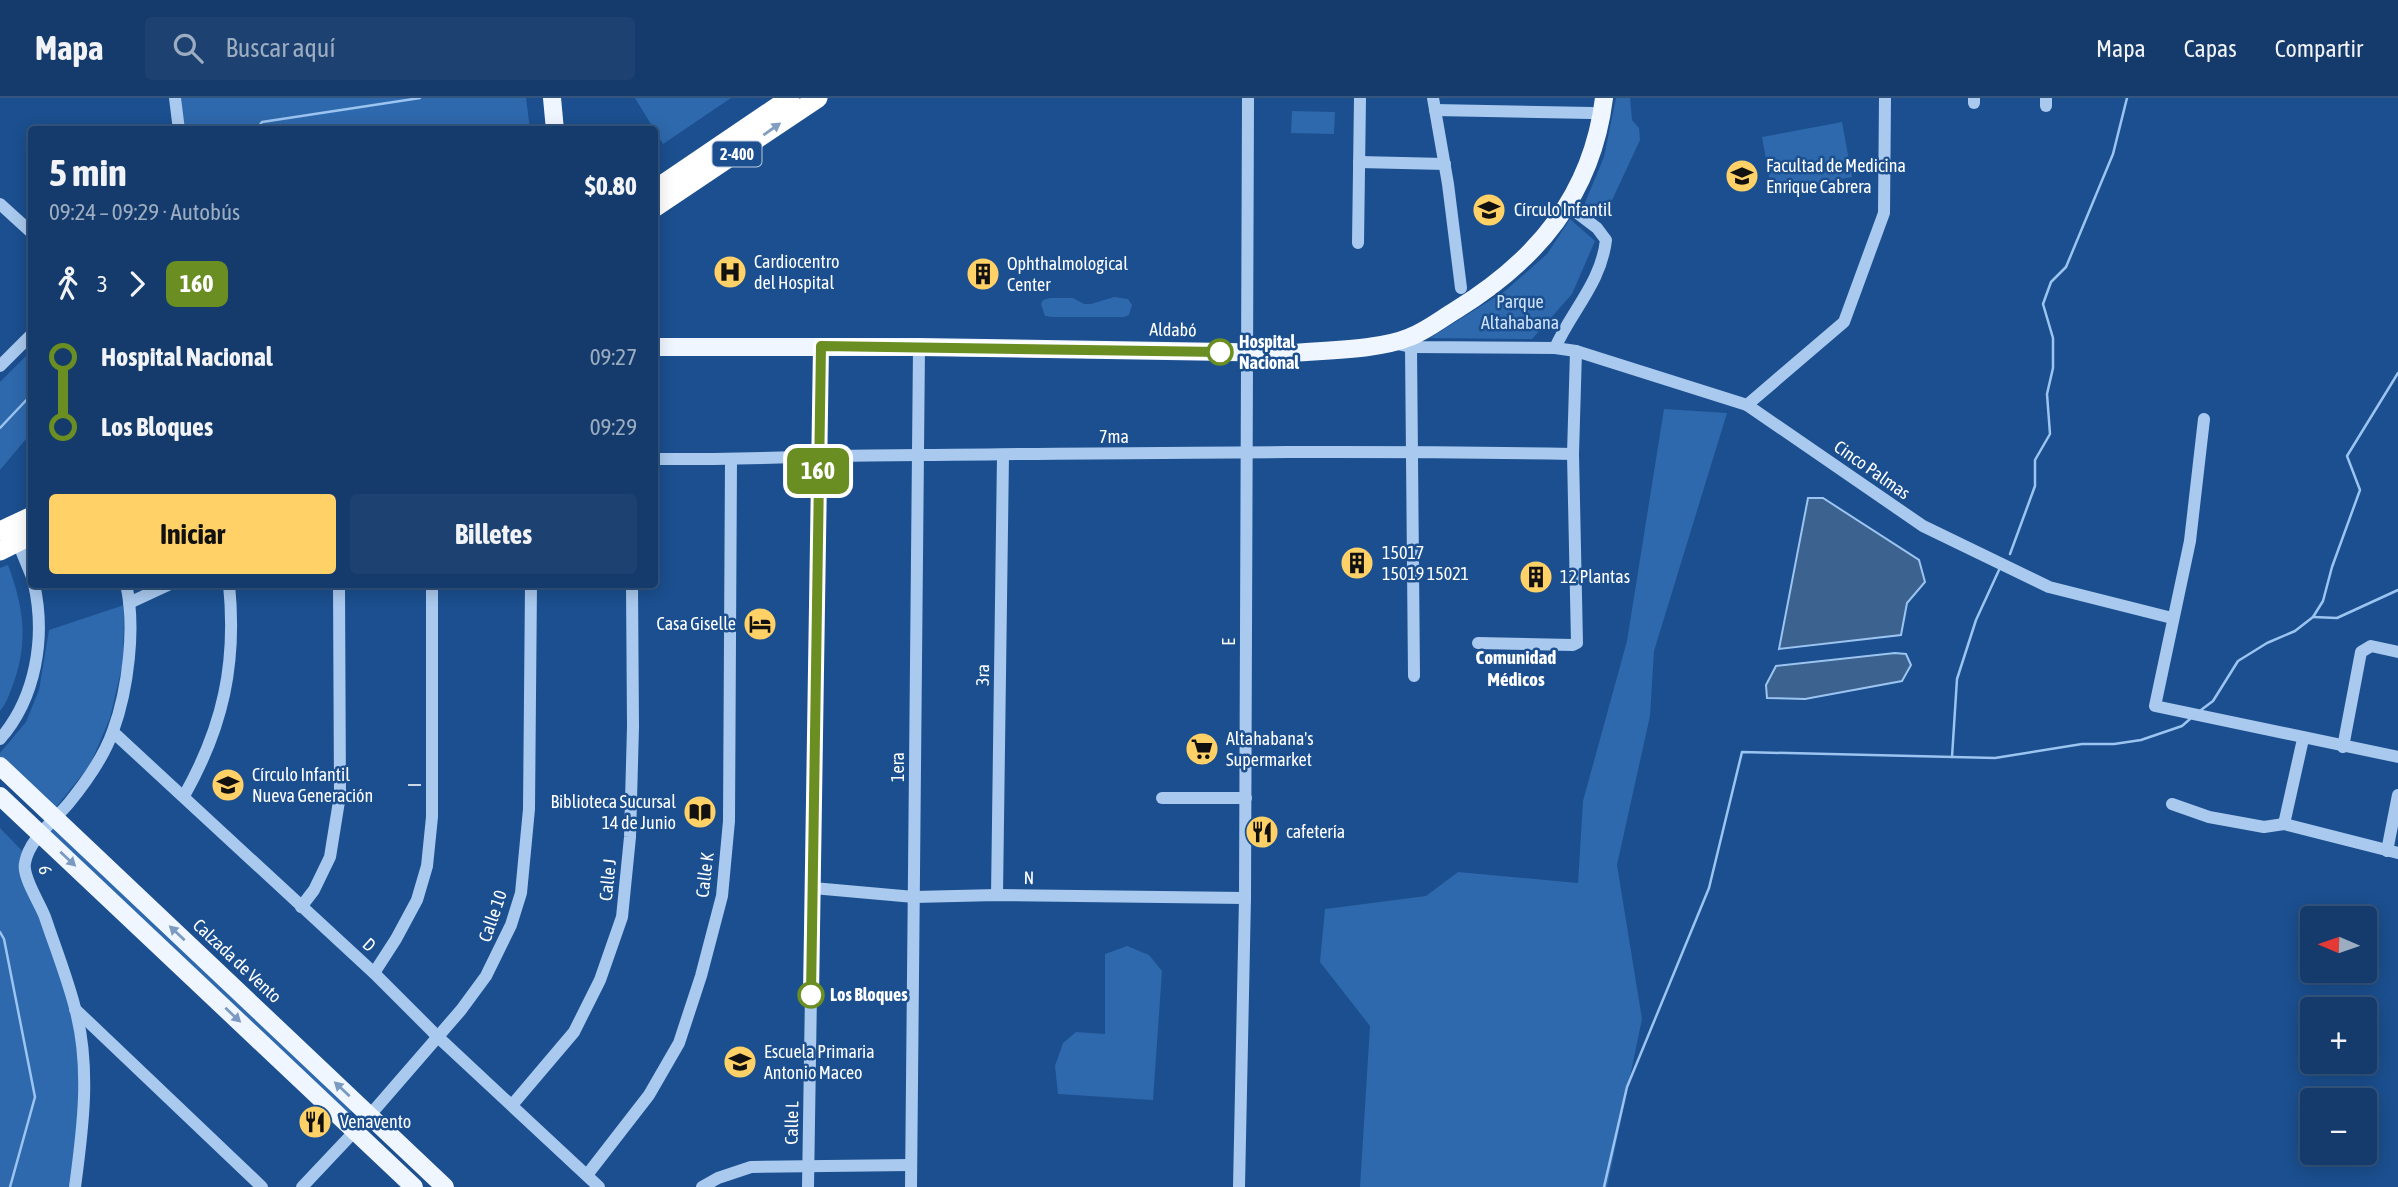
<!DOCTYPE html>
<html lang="es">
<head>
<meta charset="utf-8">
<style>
  :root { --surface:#143b6b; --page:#1d4271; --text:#f1f3f6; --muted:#9dadc1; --line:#33557e; --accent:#ffd166 }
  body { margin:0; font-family:"Asap Condensed",sans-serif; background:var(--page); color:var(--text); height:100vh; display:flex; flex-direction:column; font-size:26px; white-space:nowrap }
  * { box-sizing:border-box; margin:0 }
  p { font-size:23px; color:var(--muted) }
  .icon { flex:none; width:38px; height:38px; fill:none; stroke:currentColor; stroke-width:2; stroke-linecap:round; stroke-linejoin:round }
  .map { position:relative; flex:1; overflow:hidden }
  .side { position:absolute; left:28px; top:28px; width:630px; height:462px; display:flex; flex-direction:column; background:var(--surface); border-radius:7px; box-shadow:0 4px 18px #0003,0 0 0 2px var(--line) }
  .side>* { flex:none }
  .badge { padding:0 14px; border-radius:10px; font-size:24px; line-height:46px }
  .needle { width:46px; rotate:272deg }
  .controls { position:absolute; left:2300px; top:808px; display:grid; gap:14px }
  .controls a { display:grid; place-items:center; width:77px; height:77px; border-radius:7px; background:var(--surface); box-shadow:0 4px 18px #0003,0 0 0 2px var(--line); font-size:35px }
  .map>.badge { position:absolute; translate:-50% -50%; box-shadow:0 0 0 4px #fff }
  .legs { display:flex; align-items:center; gap:10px; height:77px; padding:0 21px; font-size:23px }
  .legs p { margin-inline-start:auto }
  .overview { display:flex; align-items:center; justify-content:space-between; height:119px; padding:0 21px }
  h1 { font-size:38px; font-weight:700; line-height:52px }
  .action { display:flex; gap:14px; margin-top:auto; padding:14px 21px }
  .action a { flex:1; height:80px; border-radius:7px; background:var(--accent); color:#111; font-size:28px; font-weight:700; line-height:80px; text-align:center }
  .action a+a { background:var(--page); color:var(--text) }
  ul { padding:0 21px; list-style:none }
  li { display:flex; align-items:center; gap:24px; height:70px; font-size:26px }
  li i { display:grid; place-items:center; width:10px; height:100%; margin:0 9px; background:currentColor }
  li i::after { content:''; width:18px; height:18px; margin:-9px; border:5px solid; border-radius:50%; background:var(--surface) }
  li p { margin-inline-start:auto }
  li:first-child i { background:linear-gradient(#0000 50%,currentColor 0) }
  li:last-child i { background:linear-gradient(currentColor 50%,#0000 0) }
  header { display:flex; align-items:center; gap:42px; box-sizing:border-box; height:98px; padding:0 35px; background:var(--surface); border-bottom:2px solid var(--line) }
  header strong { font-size:33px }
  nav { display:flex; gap:38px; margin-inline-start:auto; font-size:24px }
  .search { width:490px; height:63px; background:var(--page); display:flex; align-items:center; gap:18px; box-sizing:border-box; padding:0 24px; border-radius:7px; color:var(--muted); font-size:26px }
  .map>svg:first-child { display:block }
</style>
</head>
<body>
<header>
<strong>Mapa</strong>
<div class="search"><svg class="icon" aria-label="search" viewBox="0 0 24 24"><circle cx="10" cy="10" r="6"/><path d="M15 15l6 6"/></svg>Buscar aquí</div>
<nav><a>Mapa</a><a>Capas</a><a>Compartir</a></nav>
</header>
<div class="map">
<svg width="2398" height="1089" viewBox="0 0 2398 1089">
  <rect width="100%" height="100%" fill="#1b4f8f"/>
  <g fill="#2e69ad">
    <polygon points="181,0 526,0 530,31 183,31"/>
    <polygon points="635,0 731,0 663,46"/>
    <polygon points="1616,0 1630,0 1632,22 1639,30 1640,42 1607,113 1596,116 1584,107 1604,59"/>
    <polygon points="1292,13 1335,14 1334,36 1291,35"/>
    <polygon points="1842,24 1852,79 1772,94 1762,39"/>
    <polygon points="1570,121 1595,143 1572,196 1532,241 1430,240 1505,193 1547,156"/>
    <polygon points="1114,199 1128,201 1132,207 1129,217 1124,219 1052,219 1045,218 1041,206 1043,202 1050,200 1073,200 1084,206 1091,206"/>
    <polygon points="31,256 31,335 0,372 0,284 27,257"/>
    <polygon points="1664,311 1727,315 1654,553 1650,618 1617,767 1642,921 1607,1089 1360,1089 1370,928 1320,864 1325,811 1426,798 1458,774 1578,785 1583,703 1627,543"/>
    <path d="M8,467C23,508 29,541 14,584C10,594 7,605 0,613V470Z"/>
    <polygon points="124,507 123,564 110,620 90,667 53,713 0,659 0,655 26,624 39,592 49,532"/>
    <polygon points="0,730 29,760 31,774 81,915 77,1089 0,1089"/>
    <polygon points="54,730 352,1009 351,1015 345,1016 90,778 49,732"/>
    <polygon points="1127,848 1149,857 1162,873 1153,1002 1058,996 1055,968 1063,945 1076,934 1105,936 1105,856"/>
  </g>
  <g fill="#3c6290" stroke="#9cc4f0" stroke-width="2">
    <polygon points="1808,400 1823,400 1919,462 1925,484 1907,505 1901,537 1779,551"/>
    <polygon points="1895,555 1906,556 1911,567 1902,583 1805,601 1767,600 1766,587 1776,568"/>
  </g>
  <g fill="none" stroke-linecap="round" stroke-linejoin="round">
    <g stroke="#9cc4f0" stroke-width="2.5">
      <polyline points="256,32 262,24 420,0"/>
      <polyline points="0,330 32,296"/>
      <polyline points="2010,456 2035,388 2035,362 2050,336 2047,296 2053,270 2053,240 2043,206 2051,184 2066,169 2113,56 2127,0"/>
      <polyline points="2313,519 2337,520 2398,492"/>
      <polyline points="2201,612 2213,603 2238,563 2267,545 2295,533 2313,519 2323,503 2332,469 2360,392 2347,358 2398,275"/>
      <polyline points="1952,659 1957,581 1976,522 1999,472"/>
      <polyline points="0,834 4,841 35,999 10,1089"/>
      <polyline points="1604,1089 1627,989 1709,790 1742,654 1995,660 2082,646 2114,646 2141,642 2182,628 2190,621"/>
    </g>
    <g stroke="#a9c9ee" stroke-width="12">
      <polyline points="175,0 179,32"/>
      <polyline points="1433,0 1448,86 1461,190"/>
      <polyline points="1974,5 1974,0"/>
      <polyline points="2046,8 2046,0"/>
      <polyline points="1435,12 1592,15"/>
      <polyline points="1359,64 1445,66"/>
      <polyline points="0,106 32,135"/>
      <polyline points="1358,145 1360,0"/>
      <polyline points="1409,243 1411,249 1414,578"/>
      <polyline points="1393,245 1411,249 1555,250 1576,253 1747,307 1923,428 2049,489 2172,520"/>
      <path d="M1555,250C1572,212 1601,185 1606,142L1597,130L1568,108"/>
      <polyline points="0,268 32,236"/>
      <polyline points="1747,307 1844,224 1884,115 1885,0"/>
      <polyline points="2204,321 2190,443 2155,608 2398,659"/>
      <path d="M654,361C743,362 830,357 919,357C1137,355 1355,352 1573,356"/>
      <polyline points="16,440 32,479"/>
      <polyline points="129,505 170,486"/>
      <polyline points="1478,545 1573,547 1577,545 1573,356 1576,253"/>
      <polyline points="113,634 374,875 438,939 599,1089"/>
      <path d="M0,641C36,600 46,539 34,486"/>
      <polyline points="2343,649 2361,554 2371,548 2398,554"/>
      <path d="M184,698C223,629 237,566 229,486"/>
      <polyline points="1162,700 1246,700"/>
      <polyline points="2172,706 2209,719 2264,729 2284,726 2398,755"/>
      <polyline points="2284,726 2303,641"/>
      <polyline points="2387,753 2398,697"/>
      <polyline points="813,790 914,799 997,797 1245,800"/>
      <polyline points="997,797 1003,357"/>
      <polyline points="301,809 314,792 330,759 340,697 339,486"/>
      <polyline points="374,875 396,841 417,802 427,768 432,719 432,486"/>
      <polyline points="75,911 262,1089"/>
      <polyline points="512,1007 574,934 600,882 622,819 630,739 633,629 632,486"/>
      <polyline points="587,1077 649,997 679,945 701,878 722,798 729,723 731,362"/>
      <path d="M75,1089C83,1030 91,968 75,910C67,879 55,849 45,819C40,805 22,779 25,765C29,741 54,723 69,705C86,684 104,659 113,633C128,592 136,529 126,486"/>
      <polyline points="302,1089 370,1017 461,912 486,878 511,827 521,795 529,711 531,486"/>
      <polyline points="702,1089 718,1080 751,1069 911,1067"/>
      <polyline points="808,1089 821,248"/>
      <polyline points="911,1089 919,249"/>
      <polyline points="1239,1089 1245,800 1248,0"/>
    </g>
    <g stroke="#f0f6ff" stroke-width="18">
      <polyline points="552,0 555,32"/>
      <path d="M654,249H919L1293,255C1327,252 1379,252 1410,239C1426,233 1441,221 1456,212C1537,162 1592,97 1604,0"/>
      <polyline points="0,668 445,1089"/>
      <polyline points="0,698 414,1089"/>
    </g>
    <g stroke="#fff" stroke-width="19">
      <polyline points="654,92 790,0"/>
      <polyline points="654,110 818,0"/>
      <polyline points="0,433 32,418"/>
      <polyline points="0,453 32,437"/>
    </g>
  </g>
  <defs><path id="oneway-solid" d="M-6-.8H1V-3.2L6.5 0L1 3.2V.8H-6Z" transform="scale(1.75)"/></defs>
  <use fill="#829ec1" href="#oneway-solid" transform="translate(772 31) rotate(-35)"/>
  <g fill="#7b9ac1">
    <use href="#oneway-solid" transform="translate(68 761) rotate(43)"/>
    <use href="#oneway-solid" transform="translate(177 835) rotate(-137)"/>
    <use href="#oneway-solid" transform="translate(233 917) rotate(43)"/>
    <use href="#oneway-solid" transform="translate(342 991) rotate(-137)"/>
  </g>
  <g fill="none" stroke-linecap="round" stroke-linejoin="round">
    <defs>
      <polyline id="line-1" points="811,897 821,248 1220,254"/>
    </defs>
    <use href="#line-1" stroke="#fff" stroke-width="16"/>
    <use href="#line-1" stroke="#6b8e23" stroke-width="10"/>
  </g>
  <defs>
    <symbol id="university-disc" viewBox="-11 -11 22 22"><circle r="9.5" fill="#ffd166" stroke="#1b4f8f"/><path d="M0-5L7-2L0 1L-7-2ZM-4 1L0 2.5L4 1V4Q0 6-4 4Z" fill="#111"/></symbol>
    <symbol id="school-disc" viewBox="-11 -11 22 22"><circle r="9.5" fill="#ffd166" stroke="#1b4f8f"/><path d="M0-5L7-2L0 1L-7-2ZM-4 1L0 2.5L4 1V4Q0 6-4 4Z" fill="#111"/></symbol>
    <symbol id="hospital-disc" viewBox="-11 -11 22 22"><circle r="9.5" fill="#ffd166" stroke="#1b4f8f"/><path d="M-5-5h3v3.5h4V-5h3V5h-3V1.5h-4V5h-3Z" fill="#111"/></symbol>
    <symbol id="building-disc" viewBox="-11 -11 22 22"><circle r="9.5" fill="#ffd166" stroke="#1b4f8f"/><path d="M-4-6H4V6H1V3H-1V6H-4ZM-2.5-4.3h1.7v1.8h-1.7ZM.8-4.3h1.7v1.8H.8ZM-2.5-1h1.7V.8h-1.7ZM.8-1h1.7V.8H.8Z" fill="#111"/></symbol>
    <symbol id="hotel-disc" viewBox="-11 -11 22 22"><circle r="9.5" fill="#ffd166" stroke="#1b4f8f"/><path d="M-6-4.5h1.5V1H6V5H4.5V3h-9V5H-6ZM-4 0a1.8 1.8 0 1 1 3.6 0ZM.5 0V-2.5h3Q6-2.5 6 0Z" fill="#111"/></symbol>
    <symbol id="supermarket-disc" viewBox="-11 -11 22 22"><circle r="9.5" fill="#ffd166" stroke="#1b4f8f"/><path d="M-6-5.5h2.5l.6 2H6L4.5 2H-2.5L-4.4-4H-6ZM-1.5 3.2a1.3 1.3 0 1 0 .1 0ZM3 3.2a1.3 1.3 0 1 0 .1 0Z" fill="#111"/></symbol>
    <symbol id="library-disc" viewBox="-11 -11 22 22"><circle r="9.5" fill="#ffd166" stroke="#1b4f8f"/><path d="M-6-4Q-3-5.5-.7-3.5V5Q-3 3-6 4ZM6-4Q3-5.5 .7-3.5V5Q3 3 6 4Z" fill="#111"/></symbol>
    <symbol id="restaurant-disc" viewBox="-11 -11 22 22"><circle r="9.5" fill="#ffd166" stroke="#1b4f8f"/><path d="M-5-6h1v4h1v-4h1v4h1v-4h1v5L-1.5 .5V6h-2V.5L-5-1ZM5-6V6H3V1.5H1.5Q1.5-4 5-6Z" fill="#111"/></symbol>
  </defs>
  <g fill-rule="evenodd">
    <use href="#university-disc" x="1723" y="59" width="38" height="38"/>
    <use href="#school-disc" x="1470" y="93" width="38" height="38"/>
    <use href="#hospital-disc" x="711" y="155" width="38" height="38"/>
    <use href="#building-disc" x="964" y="157" width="38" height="38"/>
    <use href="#building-disc" x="1338" y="446" width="38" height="38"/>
    <use href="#building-disc" x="1517" y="460" width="38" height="38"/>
    <use href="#hotel-disc" x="741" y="507" width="38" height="38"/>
    <use href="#supermarket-disc" x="1183" y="632" width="38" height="38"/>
    <use href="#school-disc" x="209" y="668" width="38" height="38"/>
    <use href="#library-disc" x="681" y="695" width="38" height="38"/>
    <use href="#restaurant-disc" x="1243" y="715" width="38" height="38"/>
    <use href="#school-disc" x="721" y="945" width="38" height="38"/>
    <use href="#restaurant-disc" x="296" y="1005" width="38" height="38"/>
  </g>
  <g fill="#fff" stroke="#6b8e23" stroke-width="3.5">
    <circle cx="1220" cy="254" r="12"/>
    <circle cx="811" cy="897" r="12"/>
  </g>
  <g text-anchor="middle" stroke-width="5" stroke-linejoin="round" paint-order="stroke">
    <rect fill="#1b4f8f" stroke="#bbcadd" stroke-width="2" x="712.5" y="43.5" width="49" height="25" rx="5"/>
    <g font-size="16" font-weight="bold" fill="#fff">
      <text x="737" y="62">2-400</text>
    </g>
    <g font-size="18" fill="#fff" stroke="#1b4f8f" text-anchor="start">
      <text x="1766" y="74">Facultad de Medicina<tspan x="1766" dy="21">Enrique Cabrera</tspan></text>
      <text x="1514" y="118">Círculo Infantil</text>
      <text x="754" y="170">Cardiocentro<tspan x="754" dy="21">del Hospital</tspan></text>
      <text x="1007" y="172">Ophthalmological<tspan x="1007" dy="21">Center</tspan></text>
      <text x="1382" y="461">15017<tspan x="1382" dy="21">15019 15021</tspan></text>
      <text x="1560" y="485">12 Plantas</text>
      <text x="736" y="532" text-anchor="end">Casa Giselle</text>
      <text x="1226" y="647">Altahabana's<tspan x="1226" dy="21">Supermarket</tspan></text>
      <text x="252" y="683">Círculo Infantil<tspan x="252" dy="21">Nueva Generación</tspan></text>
      <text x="676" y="710" text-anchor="end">Biblioteca Sucursal<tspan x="676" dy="21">14 de Junio</tspan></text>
      <text x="1286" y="740">cafetería</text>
      <text x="764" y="960">Escuela Primaria<tspan x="764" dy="21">Antonio Maceo</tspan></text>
      <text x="340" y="1030">Venavento</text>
    </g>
    <g font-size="18" fill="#cfe3fa" stroke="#1b4f8f">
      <text x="1520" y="210">Parque<tspan x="1520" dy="21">Altahabana</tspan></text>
    </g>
    <g font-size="18" fill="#fff" stroke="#1b4f8f">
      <text transform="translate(1173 232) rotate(1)" y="6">Aldabó</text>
      <text x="1114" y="345">7ma</text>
      <text transform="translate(1872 372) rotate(35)" y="6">Cinco Palmas</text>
      <text transform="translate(1229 544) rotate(-90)" y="6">E</text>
      <text transform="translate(983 577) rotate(-89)" y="6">3ra</text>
      <text transform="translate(898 669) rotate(-90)" y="6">1era</text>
      <text transform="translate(415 687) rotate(-90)" y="6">I</text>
      <text transform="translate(45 772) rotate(74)" y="6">6</text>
      <text transform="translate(705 777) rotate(-83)" y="6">Calle K</text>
      <text transform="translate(1029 780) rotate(1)" y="6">N</text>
      <text transform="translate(608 782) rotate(-84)" y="6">Calle J</text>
      <text transform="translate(493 818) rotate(-71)" y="6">Calle 10</text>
      <text transform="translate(369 847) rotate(42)" y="6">D</text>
      <text transform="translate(237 863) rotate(43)" y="6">Calzada de Vento</text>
      <text transform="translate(792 1025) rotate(-89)" y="6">Calle L</text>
    </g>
    <g font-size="18" font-weight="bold" fill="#fff" stroke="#1b4f8f" text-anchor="start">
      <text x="1239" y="250">Hospital<tspan x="1239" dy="21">Nacional</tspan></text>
      <text x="830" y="903">Los Bloques</text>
    </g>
    <g font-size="19" font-weight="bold" fill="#fff" stroke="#1b4f8f">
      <text x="1516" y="566">Comunidad<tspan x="1516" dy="22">Médicos</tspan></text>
    </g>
  </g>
</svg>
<div class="controls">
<a><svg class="needle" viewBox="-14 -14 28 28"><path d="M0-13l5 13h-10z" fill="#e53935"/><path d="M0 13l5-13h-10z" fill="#9dadc1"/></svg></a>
<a>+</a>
<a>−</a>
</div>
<b class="badge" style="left:818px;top:373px;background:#6b8e23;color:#fff">160</b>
<section class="side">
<div class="overview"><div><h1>5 min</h1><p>09:24 – 09:29 · Autobús</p></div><b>$0.80</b></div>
<div class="legs"><svg class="icon" aria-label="walk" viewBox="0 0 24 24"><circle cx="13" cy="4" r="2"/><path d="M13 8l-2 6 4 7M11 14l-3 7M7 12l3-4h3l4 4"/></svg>3<svg class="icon" aria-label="forward" viewBox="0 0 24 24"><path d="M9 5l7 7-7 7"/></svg><b class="badge" style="background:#6b8e23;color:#fff">160</b></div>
<ul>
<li><i style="color:#6b8e23"></i><b>Hospital Nacional</b><p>09:27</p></li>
<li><i style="color:#6b8e23"></i><b>Los Bloques</b><p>09:29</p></li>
</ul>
<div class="action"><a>Iniciar</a><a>Billetes</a></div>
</section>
</div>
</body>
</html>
